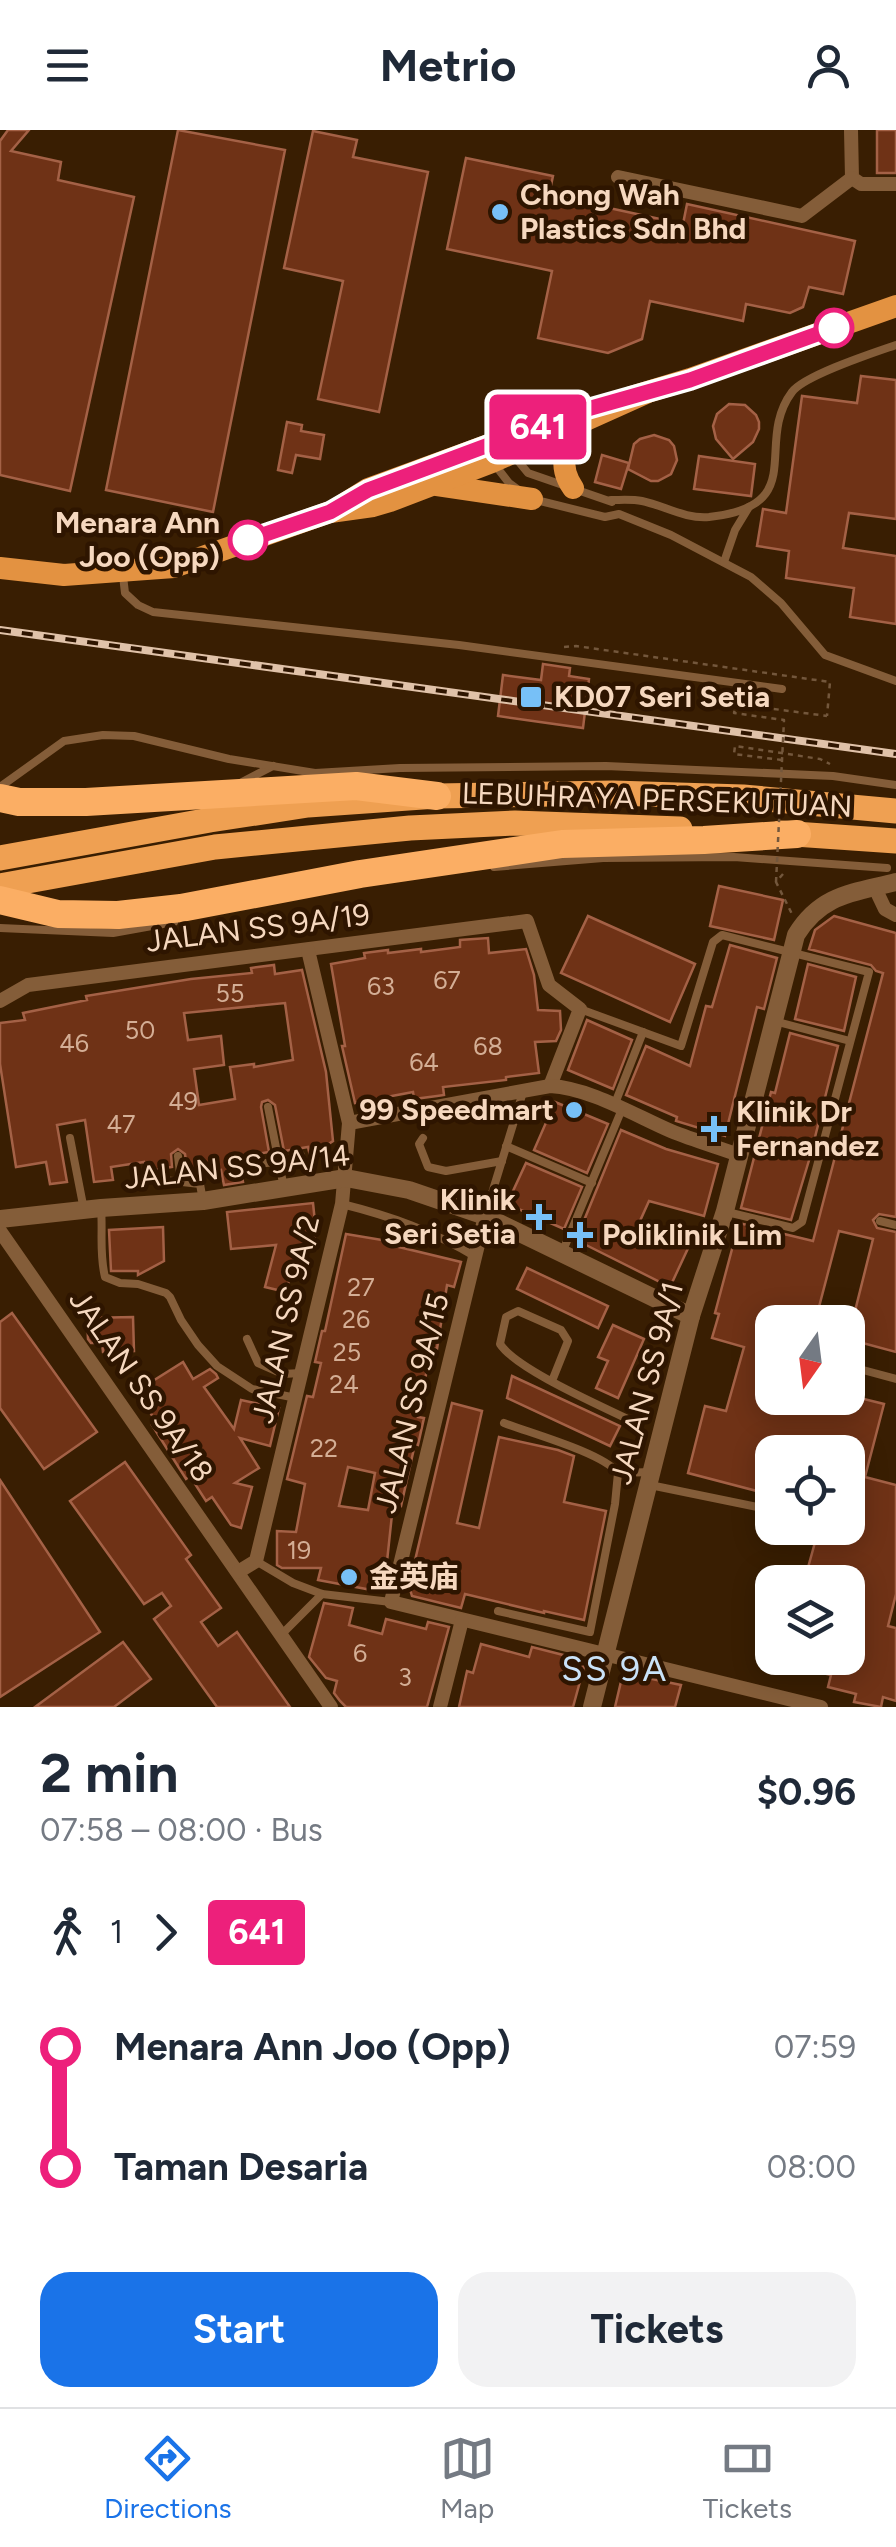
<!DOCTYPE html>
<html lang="en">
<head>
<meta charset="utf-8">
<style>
  :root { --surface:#fff; --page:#f2f2f3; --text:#1f2937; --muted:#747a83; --line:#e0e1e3; --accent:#1a73e8 }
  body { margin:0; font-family:Figtree,"Noto Sans SC",sans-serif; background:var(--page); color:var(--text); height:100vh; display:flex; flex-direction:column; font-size:38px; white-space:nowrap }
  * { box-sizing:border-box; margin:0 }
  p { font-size:32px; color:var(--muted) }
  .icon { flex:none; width:55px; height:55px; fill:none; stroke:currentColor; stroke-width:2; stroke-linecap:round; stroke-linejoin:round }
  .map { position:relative; height:1577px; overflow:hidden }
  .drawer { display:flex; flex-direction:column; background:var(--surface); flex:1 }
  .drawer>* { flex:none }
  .badge { padding:0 20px; border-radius:8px; font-size:35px; line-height:65px }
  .needle { width:65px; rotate:194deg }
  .controls { position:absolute; left:755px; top:1175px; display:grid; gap:20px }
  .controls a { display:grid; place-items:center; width:110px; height:110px; border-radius:20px; background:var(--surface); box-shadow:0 5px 25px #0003; font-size:50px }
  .map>.badge { position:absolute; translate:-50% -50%; box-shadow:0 0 0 5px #fff }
  .legs { display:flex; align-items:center; gap:15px; height:110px; padding:0 40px; font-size:32px }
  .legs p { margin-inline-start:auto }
  .head { display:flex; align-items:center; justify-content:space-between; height:170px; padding:0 40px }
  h1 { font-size:55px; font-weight:700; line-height:75px }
  .cta { display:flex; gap:20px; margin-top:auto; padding:20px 40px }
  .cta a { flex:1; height:115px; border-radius:30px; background:var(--accent); color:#fff; font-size:40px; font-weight:700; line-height:115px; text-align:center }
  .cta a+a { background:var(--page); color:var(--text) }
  ul { padding:0 40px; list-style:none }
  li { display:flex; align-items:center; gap:35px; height:120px; font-size:38px }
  li i { display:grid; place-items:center; width:15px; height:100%; margin:0 12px; background:currentColor }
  li i::after { content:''; width:25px; height:25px; margin:-12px; border:8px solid; border-radius:50%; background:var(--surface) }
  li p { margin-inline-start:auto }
  li:first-child i { background:linear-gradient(#0000 50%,currentColor 0) }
  li:last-child i { background:linear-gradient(currentColor 50%,#0000 0) }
  header { display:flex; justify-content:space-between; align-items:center; height:130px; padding:0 40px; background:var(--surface); font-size:45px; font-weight:700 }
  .tabs { display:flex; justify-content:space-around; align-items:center; height:140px; border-top:2px solid var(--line); background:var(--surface); font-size:28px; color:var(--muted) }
  .tabs a { display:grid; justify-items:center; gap:5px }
  .tabs .selected { color:var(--accent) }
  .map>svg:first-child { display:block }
</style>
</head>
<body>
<header><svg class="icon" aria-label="menu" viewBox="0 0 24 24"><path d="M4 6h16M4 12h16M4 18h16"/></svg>Metrio<svg class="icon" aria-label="person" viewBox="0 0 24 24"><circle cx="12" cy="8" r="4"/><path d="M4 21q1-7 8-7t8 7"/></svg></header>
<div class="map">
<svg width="896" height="1577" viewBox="0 0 896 1577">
  <rect width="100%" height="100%" fill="#391e02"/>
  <g fill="#6f3216" stroke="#a46146" stroke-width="2.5" fill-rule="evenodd">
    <polygon points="8,0 29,0 11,21 61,32 58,50 134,67 70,361 0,345 0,11"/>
    <polygon points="178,0 285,20 213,382 106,360"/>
    <rect x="877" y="0" width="19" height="43"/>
    <polygon points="313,1 357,10 353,27 428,42 379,282 318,269 343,151 284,138"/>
    <polygon points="466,28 553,46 549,65 683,94 687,74 855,111 843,164 809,157 803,177 790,183 746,174 743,191 650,171 642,209 608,223 538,208 552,141 447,119"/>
    <polygon points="861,246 896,250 896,389 849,383 843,418 896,426 896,494 850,487 854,458 786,448 789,421 757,416 763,379 786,383 802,266 857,273"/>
    <polygon points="729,274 745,275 756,285 759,292 759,299 753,312 733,329 716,309 713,296 717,284"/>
    <polygon points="287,292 302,295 301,301 324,305 320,329 296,325 292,343 278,340"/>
    <polygon points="654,305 669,310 674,316 677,330 671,344 658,351 651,351 628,339 634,314 640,309"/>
    <polygon points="602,325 629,333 621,359 595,352"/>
    <polygon points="699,326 755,334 751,366 694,359"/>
    <polygon points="543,534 570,538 569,546 589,549 583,598 498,586 503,545 541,550"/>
    <polygon points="719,756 783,770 774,810 710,796"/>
    <polygon points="588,786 695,834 670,892 561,843"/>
    <polygon points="834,786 896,803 896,1087 879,1084 873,1090 877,1098 896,1102 896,1222 848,1209 873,1109 839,1101 815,1192 772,1192 772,1268 848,1268 848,1265 884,1274 865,1347 896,1355 896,1464 888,1496 896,1498 896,1571 883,1567 881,1577 854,1572 856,1564 828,1557 831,1545 779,1532 780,1528 848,1528 848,1452 804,1452 819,1398 848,1398 848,1322 806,1322 796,1320 796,1322 772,1322 772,1365 688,1343 705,1276 726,1281 744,1217 712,1208 719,1184 715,1183 739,1093 813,1111 883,843 876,841 871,835 809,819 815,800"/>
    <polygon points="488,808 489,823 526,819 534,845 538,880 560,881 561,900 556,911 535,912 539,943 506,947 506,950 443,957 444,965 437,966 414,969 413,962 355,973 342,916 345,916 331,834 365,828 364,823 388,820 388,823 421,819 421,822 460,817 460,810"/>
    <polygon points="730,815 777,828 764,879 757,877 725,1006 676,991 677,987 626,965 646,916 690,936 706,876 712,877"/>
    <polygon points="808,834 856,847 844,901 795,889"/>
    <path d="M274,835L275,844L302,840L326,942L333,1011L310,1026L308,1017L284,1021L275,975L268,970L262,972L261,977L269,1022L239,1027L243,1052L224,1055L221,1040L188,1045L185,1024L178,1019L171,1024L172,1037L146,1041L144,1032L111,1037L113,1050L94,1052L85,990L57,995L67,1052L50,1054L46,1032L16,1037L0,934V893L25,890L23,883L87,870L86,866L191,849L252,843L251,838ZM285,873L293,930L254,937V934L230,937L235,969L199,975L194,939L224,935L221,906L188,910L184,883Z"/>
    <polygon points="587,890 632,910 613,959 568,940"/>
    <polygon points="790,903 838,916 810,1027 791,1090 741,1078 771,962 775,963"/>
    <polygon points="555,972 608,994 587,1043 534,1020"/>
    <polygon points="621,1000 666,1019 718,1034 704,1086 649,1071 640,1091 690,1114 670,1157 576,1110"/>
    <polygon points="526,1033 582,1057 564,1099 507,1074"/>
    <polygon points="313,1073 316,1102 311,1121 297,1120 286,1162 265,1157 276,1115 231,1119 227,1082"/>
    <polygon points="163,1097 164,1131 138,1145 138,1141 111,1141 109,1100"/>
    <path d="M346,1104L400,1113L399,1117L461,1132L454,1157L447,1155L437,1219L431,1218L424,1255H426L418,1287L424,1288L418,1315L415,1314L401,1376L393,1375L386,1441L381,1440L377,1461L318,1450L321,1438H282L277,1435V1401L296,1402L305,1354L287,1349L307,1266L313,1267L321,1233L315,1232L322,1201H325ZM348,1337L375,1343L368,1380L339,1376Z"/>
    <polygon points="527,1138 608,1176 598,1198 517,1159"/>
    <polygon points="12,1183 97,1302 44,1339 0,1278 0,1192"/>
    <polygon points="133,1187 134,1221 103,1222 102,1213 91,1213 88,1209 87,1188"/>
    <polygon points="613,1195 644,1209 618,1268 596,1258 608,1231 598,1227"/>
    <polygon points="183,1232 193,1249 210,1239 216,1244 218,1248 204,1257 234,1299 241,1270 279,1278 270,1316 240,1308 259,1338 235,1353 252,1357 241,1398 231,1395 212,1367 206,1371 190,1346 186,1349 152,1295 156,1292 137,1261"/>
    <polygon points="512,1246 620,1296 610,1316 507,1268"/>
    <polygon points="452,1273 482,1281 457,1393 479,1398 499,1307 558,1320 574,1326 564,1372 606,1381 584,1490 544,1481 544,1483 465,1464 461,1478 412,1466 409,1456"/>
    <polygon points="125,1332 191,1425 186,1429 221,1478 201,1492 218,1516 237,1502 290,1577 217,1577 154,1489 171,1476 162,1463 144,1474 70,1371"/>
    <polygon points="0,1350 100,1502 0,1567"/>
    <polygon points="324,1473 353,1478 349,1495 382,1504 386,1489 426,1499 428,1492 449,1497 427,1577 346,1577 340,1571 334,1563 337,1551 326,1548 309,1527"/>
    <polygon points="123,1512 151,1549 114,1577 35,1577"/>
    <polygon points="481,1514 529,1527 532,1517 571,1527 569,1533 584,1537 573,1577 459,1577 467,1541 473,1543"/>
    <polygon points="623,1543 681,1555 675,1577 615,1577"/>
  </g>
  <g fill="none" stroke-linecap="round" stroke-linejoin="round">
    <g stroke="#73573c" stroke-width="2.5" stroke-dasharray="5 5" stroke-linecap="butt">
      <polyline points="564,517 576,516 830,552 827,586"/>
      <polyline points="782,630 734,624 735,616 820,629 830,634"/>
      <polyline points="783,744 776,752 792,784"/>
    </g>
    <g stroke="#845d39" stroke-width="8">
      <polyline points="514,326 528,343 612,372"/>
      <polyline points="495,335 509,353 520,361"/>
      <polyline points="536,370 605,387 619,384 671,405 751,447 781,473 825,525 896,551"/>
      <path d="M611,370C621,370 632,369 642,371C665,376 685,389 709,387C811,376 753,314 792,262C805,245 873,223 896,215"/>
      <polyline points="724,432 735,400 749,377"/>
      <polyline points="123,446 125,463 138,475 153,482 459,515 782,559"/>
      <polyline points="242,652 273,636"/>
      <polyline points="0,657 64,611 103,605 134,606 229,629 315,643 400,638 606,636 833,646 896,655"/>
      <polyline points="494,737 603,728 734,727 887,738"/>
      <polyline points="0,798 113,803 174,792"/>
      <polyline points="580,879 681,916 713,812 722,805 869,842 802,1092 793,1098 727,1082"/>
      <polyline points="774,891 850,911"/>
      <polyline points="614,976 643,902"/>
      <polyline points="268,977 284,1058"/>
      <polyline points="70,1008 84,1080"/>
      <polyline points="423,1008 419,1014 428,1037 446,1041 502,1031"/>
      <polyline points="506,1016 592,1053"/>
      <polyline points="178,1026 181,1052"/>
      <polyline points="255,1034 277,1032 301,1025"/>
      <polyline points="155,1049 200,1054 203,1071"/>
      <path d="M342,1074C390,1086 433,1101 476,1127"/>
      <path d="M101,1078C103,1102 99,1123 105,1147L120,1153L138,1154L166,1163L170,1167L181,1190L198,1215L217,1236L252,1259L296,1268"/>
      <polyline points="485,1086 523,962"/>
      <polyline points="880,1091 896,1095"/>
      <polyline points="562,1123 622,979"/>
      <polyline points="247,1209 258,1233 283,1244 301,1243"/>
      <polyline points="848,1236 896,1249"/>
      <path d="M552,1251L568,1211L561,1200L518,1181L506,1187L500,1214C517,1240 604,1277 636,1293"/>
      <path d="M504,1293C530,1303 603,1323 618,1343L652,1342"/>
      <polyline points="650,1355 772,1380"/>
      <polyline points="256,1431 293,1453 322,1464 391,1472"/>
      <polyline points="498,1481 590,1502 615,1374 618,1343"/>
      <polyline points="281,1505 322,1464"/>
    </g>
    <g stroke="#845d39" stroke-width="14">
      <polyline points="851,0 852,48 861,54 896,54"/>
      <polyline points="618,47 802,86 852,48"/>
      <polyline points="875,758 885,779 896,785"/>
      <polyline points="0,871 28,855 527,791 549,855 580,879 550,956"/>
      <path d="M349,993L550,956C590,958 634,985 671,1001C693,1010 717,1017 739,1025"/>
      <polyline points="485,1086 391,1472 821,1577"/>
      <polyline points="0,1101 331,1577"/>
      <polyline points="238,1442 256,1431 342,1074 349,993 308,820"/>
      <polyline points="440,1577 462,1490"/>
    </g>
    <g stroke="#845d39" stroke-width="18">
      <polyline points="0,1089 101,1078 203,1071 346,1048 409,1060 485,1086 691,1186"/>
      <path d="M592,1577L691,1186L725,1081L796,805C821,764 853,763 896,752"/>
    </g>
    <g stroke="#e39241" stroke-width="22">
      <polyline points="631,267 690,249 896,176"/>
      <polyline points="437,355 532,369"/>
      <path d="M573,358C556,334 567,316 580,294"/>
      <polyline points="338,378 368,359 530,300"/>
      <polyline points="0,438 64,445 174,437 330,382 373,376 390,371 492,332 646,263"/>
    </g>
    <g stroke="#efa052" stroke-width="25">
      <polyline points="780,703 896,711"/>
      <polyline points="0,728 210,690 308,675 437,666 613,663 743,667 896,681"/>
      <polyline points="0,756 215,717 410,698 515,693 680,699"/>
    </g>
    <g stroke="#fbae64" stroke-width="28">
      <polyline points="0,668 19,672 86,672 356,656 437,666"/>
      <polyline points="0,770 58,784 118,785 181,778 360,744 562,714 704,710 797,704"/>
    </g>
    <defs>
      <polyline id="rail" points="0,500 896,624"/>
    </defs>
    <use href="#rail" stroke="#e0c2a9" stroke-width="8"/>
    <use href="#rail" stroke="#2e1500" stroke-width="4" stroke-dasharray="11" stroke-linecap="butt"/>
    <polyline stroke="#73573c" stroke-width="2.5" stroke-dasharray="5 5" stroke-linecap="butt" points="776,752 784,590 734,583 736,574 827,586"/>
  </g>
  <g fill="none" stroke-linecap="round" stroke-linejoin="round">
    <defs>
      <polyline id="line-1" points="248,410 330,382 368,360 577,282 690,250 834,198"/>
    </defs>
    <use href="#line-1" stroke="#fff" stroke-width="22"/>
    <use href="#line-1" stroke="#ed207b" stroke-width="15"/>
  </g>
  <g fill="#77c0f7" stroke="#2e1500" stroke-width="4">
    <circle cx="500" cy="82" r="10"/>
    <rect x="519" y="555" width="24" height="24" rx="5"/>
    <circle cx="574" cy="980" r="10"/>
    <path d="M709 984h10v10h10v10h-10v10h-10v-10h-10v-10h10z"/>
    <path d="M534 1072h10v10h10v10h-10v10h-10v-10h-10v-10h10z"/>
    <path d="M575 1090h10v10h10v10h-10v10h-10v-10h-10v-10h10z"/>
    <circle cx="349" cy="1447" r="10"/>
  </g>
  <g fill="#fff" stroke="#ed207b" stroke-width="5">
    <circle cx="834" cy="198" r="18"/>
    <circle cx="248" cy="410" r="18"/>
  </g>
  <g text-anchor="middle" stroke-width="9" stroke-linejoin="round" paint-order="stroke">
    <g font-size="25" fill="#d4ae95">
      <text x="447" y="859">67</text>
      <text x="381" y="865">63</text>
      <text x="230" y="872">55</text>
      <text x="140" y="909">50</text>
      <text x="74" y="922">46</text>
      <text x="488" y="925">68</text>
      <text x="424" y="941">64</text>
      <text x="183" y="980">49</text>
      <text x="121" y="1003">47</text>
      <text x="361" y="1166">27</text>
      <text x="356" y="1198">26</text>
      <text x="347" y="1231">25</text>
      <text x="344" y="1263">24</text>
      <text x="324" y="1327">22</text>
      <text x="299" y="1429">19</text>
      <text x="360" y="1532">6</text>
      <text x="405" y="1556">3</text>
    </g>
    <g font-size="30" font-weight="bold" fill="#f6d8bf" stroke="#2e1500" text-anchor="start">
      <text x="520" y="75">Chong Wah<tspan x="520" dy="34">Plastics Sdn Bhd</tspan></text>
      <text x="554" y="577">KD07 Seri Setia</text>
      <text x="554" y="990" text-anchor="end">99 Speedmart</text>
      <text x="736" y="992">Klinik Dr<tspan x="736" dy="34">Fernandez</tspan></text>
      <text x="516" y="1080" text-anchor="end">Klinik<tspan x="516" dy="34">Seri Setia</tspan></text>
      <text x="602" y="1115">Poliklinik Lim</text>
      <text x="369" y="1457">金英庙</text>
    </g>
    <g font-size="30" font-weight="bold" fill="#f6d8bf" stroke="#2e1500" text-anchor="end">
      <text x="220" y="403">Menara Ann<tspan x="220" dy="34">Joo (Opp)</tspan></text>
    </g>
    <g font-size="30" fill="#f6d8bf" stroke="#2e1500">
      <text transform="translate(657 670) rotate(2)" y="10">LEBUHRAYA PERSEKUTUAN</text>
      <text transform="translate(258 798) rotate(-7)" y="10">JALAN SS 9A/19</text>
      <text transform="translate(237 1037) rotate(-6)" y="10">JALAN SS 9A/14</text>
      <text transform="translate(286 1189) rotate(-77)" y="10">JALAN SS 9A/2</text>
      <text transform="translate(647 1253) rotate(-75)" y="10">JALAN SS 9A/1</text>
      <text transform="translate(141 1256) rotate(55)" y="10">JALAN SS 9A/18</text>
      <text transform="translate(412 1273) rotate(-76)" y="10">JALAN SS 9A/15</text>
    </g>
    <g font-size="35" letter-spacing="2.5" fill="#c9e2f8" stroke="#2e1500">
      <text x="615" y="1551">SS 9A</text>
    </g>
  </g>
</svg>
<div class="controls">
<a><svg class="needle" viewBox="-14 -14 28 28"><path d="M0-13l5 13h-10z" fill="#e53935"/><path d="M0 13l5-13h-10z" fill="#747a83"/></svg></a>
<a><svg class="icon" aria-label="locate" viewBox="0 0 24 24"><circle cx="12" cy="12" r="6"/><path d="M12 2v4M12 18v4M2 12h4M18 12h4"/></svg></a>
<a><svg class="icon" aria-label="layers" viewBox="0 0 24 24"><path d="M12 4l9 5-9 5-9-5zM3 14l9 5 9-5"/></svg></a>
</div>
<b class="badge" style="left:538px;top:297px;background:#ed207b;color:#fff">641</b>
</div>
<section class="drawer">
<div class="head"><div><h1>2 min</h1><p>07:58 – 08:00 · Bus</p></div><b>$0.96</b></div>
<div class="legs"><svg class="icon" aria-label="walk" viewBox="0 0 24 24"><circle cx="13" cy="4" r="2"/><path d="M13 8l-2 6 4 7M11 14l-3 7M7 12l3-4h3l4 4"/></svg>1<svg class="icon" aria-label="forward" viewBox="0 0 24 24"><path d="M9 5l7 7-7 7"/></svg><b class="badge" style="background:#ed207b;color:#fff">641</b></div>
<ul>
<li><i style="color:#ed207b"></i><b>Menara Ann Joo (Opp)</b><p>07:59</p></li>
<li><i style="color:#ed207b"></i><b>Taman Desaria</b><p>08:00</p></li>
</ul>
<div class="cta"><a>Start</a><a>Tickets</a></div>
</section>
<nav class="tabs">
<a class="selected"><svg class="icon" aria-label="directions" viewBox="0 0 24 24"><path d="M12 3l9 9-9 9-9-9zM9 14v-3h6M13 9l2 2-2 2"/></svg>Directions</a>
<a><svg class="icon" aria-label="map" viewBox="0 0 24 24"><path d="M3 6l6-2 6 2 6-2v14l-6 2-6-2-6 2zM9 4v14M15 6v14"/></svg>Map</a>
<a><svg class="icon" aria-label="tickets" viewBox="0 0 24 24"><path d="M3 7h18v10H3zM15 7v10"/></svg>Tickets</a>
</nav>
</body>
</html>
